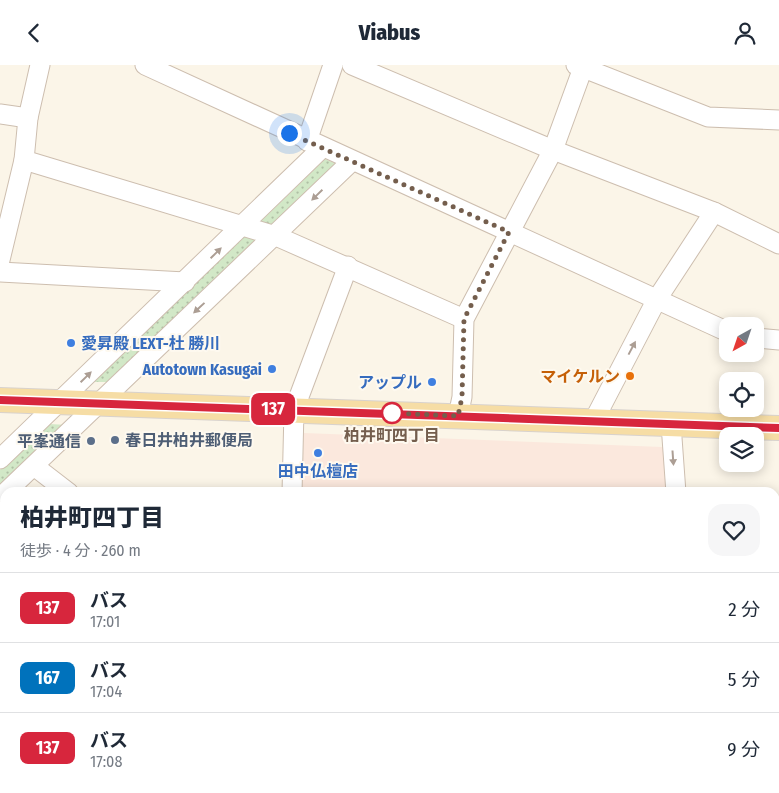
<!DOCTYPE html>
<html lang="ja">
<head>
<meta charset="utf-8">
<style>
  :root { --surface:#fff; --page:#f6f6f7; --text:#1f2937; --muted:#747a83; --line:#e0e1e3 }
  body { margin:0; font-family:"Fira Sans Condensed","Noto Sans JP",sans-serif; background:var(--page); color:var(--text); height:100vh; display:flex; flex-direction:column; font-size:19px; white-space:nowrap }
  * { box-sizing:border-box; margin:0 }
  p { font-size:16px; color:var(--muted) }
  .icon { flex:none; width:28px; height:28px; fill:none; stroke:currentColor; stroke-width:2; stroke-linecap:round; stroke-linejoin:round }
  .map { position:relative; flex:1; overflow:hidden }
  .sheet { position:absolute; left:0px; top:422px; width:780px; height:306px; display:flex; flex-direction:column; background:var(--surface); border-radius:15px 15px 0 0; box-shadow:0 2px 12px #0003 }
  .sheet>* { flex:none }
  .badge { padding:0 10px; border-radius:8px; font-size:18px; line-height:32px }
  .needle { width:32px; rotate:220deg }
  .controls { position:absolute; left:719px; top:252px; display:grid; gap:10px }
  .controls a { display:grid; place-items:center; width:45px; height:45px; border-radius:10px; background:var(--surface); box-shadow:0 2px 12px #0003; font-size:25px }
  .you { position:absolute; width:25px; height:25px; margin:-12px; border:4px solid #fff; border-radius:50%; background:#1a73e8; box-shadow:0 0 0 8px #1a73e833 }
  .map>.badge { position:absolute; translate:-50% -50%; box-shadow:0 0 0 2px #fff }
  .round { display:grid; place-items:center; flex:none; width:52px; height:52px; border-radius:15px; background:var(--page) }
  .headline { display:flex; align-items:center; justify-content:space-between; height:85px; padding:0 20px }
  h1 { font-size:24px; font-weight:800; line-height:38px }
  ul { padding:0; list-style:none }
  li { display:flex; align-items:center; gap:15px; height:70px; padding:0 20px; border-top:1px solid var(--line) }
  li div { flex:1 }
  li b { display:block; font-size:19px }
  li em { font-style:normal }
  li .badge { min-width:55px; font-weight:700; text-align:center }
  header { display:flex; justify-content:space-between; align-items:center; height:65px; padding:0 20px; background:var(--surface); font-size:22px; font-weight:800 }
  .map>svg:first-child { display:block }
</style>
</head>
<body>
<header><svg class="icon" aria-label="back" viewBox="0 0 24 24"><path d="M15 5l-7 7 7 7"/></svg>Viabus<svg class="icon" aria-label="person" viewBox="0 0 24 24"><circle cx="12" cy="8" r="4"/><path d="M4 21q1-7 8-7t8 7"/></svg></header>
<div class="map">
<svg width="779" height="728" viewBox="0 0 779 728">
  <defs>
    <pattern id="park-dots" width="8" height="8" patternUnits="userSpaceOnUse" patternTransform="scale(1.25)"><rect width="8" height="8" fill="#d2e8c7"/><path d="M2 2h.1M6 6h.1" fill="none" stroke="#afbfa4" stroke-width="1.8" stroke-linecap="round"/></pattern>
  </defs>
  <rect width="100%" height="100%" fill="#fbf5e8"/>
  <g fill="#fbe8dd">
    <polygon points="304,368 662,382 667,386 671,428 298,428 300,372"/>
    <polygon points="779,709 779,728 654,728 682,724 775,724 775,710"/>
    <polygon points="300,724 580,724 552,728 301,728"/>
  </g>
  <g fill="url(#park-dots)">
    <polygon points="325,94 341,101 276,163 260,157"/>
    <polygon points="244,171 260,173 112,317 92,317"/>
    <polygon points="49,359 68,360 0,426 0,405"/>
  </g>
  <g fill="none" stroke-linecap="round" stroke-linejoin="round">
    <defs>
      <g id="minor">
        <polyline points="145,0 728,267"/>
        <polyline points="352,0 553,85 714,147 779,179"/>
        <polyline points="576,0 708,52 779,55"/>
        <polyline points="0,49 28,53"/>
        <polyline points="307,76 333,0"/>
        <polyline points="24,95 276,171 464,254"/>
        <polyline points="0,195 24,95 28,53 40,0"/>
        <polyline points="0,207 185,217"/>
        <polyline points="755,273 779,275"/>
        <polyline points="458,351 462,332 464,254 553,85 584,0"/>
        <polyline points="593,357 657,234 714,147"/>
        <polyline points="671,359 676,428"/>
        <polyline points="0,394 322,83"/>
        <polyline points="34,401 69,428"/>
        <polyline points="5,428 352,96"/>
        <polyline points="292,428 294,345 348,201"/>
        <polyline points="0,473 5,476"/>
        <polyline points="0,546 5,553"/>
        <polyline points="775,602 779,601"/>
        <polyline points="0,613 5,612"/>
        <polyline points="775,699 779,699"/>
        <polyline points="0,716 5,715"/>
        <polyline points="42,724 43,728"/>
        <polyline points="293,724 294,728"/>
        <polyline points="598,728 622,724"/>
      </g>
      <polyline id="major" points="0,335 779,363"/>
    </defs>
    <use href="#minor" stroke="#cdbeaf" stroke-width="21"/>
    <use href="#major" stroke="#d8d2cd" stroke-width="26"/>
    <use href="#minor" stroke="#fff" stroke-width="19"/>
    <use href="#major" stroke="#f6dda5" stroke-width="24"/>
  </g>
  <defs><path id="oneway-solid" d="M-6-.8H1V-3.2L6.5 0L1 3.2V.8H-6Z" transform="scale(1.25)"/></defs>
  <g fill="#ac9e94">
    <use href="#oneway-solid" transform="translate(317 130) rotate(136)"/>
    <use href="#oneway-solid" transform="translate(216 188) rotate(-44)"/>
    <use href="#oneway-solid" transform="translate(199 243) rotate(137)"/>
    <use href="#oneway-solid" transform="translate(632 283) rotate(-62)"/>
    <use href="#oneway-solid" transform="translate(86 312) rotate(-44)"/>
    <use href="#oneway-solid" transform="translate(673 393) rotate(86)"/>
  </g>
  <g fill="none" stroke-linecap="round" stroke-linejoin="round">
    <defs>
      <polyline id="line" points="0,335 779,363"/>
    </defs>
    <use href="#line" stroke="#fff" stroke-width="11"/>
    <use href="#line" stroke="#d7263d" stroke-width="8"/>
    <polyline stroke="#745e4d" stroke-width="5" stroke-dasharray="0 9" points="289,68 509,167 464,254 462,332 458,351 392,348"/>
  </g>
  <g fill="#3f7fe0" stroke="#fef9ef" stroke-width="2">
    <circle cx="71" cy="278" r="5"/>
    <circle cx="272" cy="304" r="5"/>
    <circle cx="432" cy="317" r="5"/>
    <circle cx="318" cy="388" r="5"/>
  </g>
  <circle fill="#e8710a" stroke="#fef9ef" stroke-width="2" cx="630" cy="311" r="5"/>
  <circle fill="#fff" stroke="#d7263d" stroke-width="2.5" cx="392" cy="348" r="10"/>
  <g fill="#5c6f8a" stroke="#fef9ef" stroke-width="2">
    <circle cx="115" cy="375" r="5"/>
    <circle cx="91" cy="376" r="5"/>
  </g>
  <g text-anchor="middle" stroke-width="4" stroke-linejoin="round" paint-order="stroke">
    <g font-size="16" font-weight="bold" fill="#366cbe" stroke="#fef9ef" text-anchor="end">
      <text x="81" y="284" text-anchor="start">愛昇殿 LEXT-杜 勝川</text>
      <text x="262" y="310">Autotown Kasugai</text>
      <text x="422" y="323">アップル</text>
      <text x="318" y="412" text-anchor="middle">田中仏檀店</text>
    </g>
    <g font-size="16" font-weight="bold" fill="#c56008" stroke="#fef9ef" text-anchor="end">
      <text x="620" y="317">マイケルン</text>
    </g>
    <g font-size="16" font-weight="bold" fill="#745e4d" stroke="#fef9ef">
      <text x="392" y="376">柏井町四丁目</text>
    </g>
    <g font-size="16" font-weight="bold" fill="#4e5e75" stroke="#fef9ef" text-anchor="start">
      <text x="125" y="381">春日井柏井郵便局</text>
      <text x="81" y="382" text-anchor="end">平峯通信</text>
    </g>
  </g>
</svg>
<div class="controls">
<a><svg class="needle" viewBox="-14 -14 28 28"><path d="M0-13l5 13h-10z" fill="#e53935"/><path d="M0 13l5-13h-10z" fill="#747a83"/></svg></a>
<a><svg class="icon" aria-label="locate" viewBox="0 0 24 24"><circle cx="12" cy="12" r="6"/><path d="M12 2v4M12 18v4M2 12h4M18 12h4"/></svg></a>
<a><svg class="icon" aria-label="layers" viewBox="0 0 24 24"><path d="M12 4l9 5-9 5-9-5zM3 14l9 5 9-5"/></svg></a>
</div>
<div class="you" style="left:289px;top:68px"></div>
<b class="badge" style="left:273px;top:344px;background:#d7263d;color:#fff">137</b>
<section class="sheet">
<div class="headline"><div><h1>柏井町四丁目</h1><p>徒歩 · 4 分 · 260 m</p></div><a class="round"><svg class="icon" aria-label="heart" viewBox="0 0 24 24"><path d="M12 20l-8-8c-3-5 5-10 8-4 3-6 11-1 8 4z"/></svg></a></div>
<ul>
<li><span class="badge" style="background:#d7263d;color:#fff">137</span><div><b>バス</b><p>17:01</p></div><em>2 分</em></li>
<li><span class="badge" style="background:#0072bc;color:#fff">167</span><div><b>バス</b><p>17:04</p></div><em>5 分</em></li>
<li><span class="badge" style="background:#d7263d;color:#fff">137</span><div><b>バス</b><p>17:08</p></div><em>9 分</em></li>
</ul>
</section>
</div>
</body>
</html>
